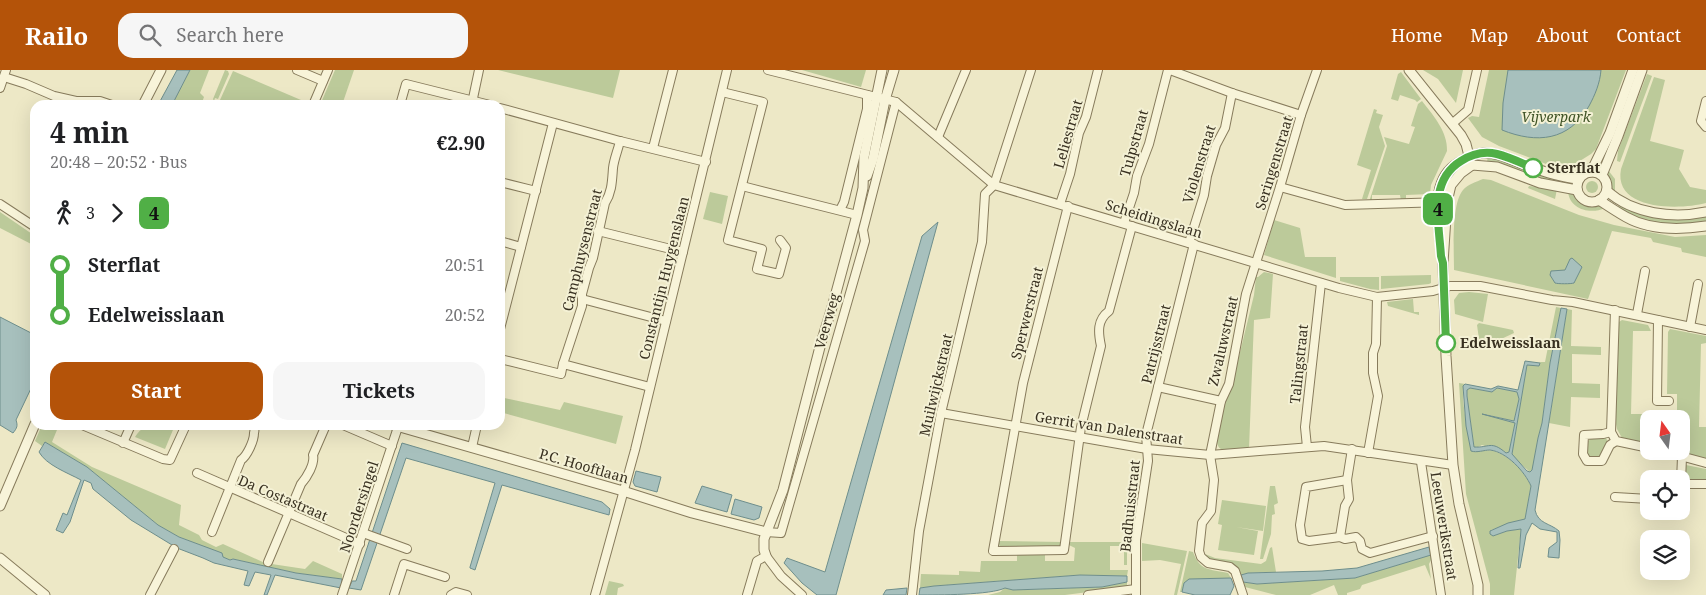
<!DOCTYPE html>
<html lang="en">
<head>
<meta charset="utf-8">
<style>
  :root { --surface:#fff; --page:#f6f6f6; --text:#202124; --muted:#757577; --accent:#b45309 }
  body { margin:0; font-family:"Noto Serif",serif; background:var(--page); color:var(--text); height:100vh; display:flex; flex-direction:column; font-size:19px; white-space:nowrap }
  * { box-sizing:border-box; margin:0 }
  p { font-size:16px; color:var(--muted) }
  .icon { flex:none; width:28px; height:28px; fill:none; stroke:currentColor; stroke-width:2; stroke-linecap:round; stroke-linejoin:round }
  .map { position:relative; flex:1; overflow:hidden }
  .side { position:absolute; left:30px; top:30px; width:475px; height:330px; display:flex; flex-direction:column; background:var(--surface); border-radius:15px; box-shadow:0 5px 20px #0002 }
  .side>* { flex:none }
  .badge { padding:0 10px; border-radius:8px; font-size:18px; line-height:32px }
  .needle { width:32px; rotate:346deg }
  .controls { position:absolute; left:1640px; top:340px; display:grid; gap:10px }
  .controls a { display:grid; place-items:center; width:50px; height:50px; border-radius:10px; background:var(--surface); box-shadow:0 5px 20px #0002; font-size:25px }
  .map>.badge { position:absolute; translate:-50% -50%; box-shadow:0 0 0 2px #fff }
  .legs { display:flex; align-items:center; gap:8px; height:55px; padding:0 20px; font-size:16px }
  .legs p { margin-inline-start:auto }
  .summary { display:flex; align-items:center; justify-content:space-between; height:85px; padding:0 20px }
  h1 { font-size:28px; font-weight:700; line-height:38px }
  .action { display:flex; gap:10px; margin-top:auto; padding:10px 20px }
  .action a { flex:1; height:58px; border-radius:15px; background:var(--accent); color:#fff; font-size:20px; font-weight:700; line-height:58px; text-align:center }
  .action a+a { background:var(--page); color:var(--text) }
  ul { padding:0 20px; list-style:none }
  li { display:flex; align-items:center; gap:18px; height:50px; font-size:19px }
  li i { display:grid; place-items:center; width:8px; height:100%; margin:0 6px; background:currentColor }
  li i::after { content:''; width:12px; height:12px; margin:-6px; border:4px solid; border-radius:50%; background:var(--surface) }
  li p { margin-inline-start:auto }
  li:first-child i { background:linear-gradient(#0000 50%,currentColor 0) }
  li:last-child i { background:linear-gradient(currentColor 50%,#0000 0) }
  header { display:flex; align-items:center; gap:30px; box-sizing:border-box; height:70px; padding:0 25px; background:var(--accent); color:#fff }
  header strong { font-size:24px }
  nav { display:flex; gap:28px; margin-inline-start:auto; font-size:18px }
  .search { width:350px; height:45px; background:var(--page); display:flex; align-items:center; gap:12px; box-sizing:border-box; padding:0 18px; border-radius:15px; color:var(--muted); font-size:19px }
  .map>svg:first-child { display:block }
</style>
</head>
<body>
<header>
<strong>Railo</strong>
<div class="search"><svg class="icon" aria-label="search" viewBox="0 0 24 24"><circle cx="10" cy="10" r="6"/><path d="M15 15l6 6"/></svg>Search here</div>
<nav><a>Home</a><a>Map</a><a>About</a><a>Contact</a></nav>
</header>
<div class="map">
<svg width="1706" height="525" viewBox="0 0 1706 525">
  <rect width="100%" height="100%" fill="#ede8c6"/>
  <g fill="#bcca9a">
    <polygon points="190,0 209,0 200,23 204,27 201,35 172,35"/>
    <polygon points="225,0 228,1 229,4 218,29 215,28 214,31 213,29"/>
    <polygon points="335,0 354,0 342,35 320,35"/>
    <polygon points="498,0 620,0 613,28"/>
    <polygon points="802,0 866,0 861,17"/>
    <polygon points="1423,0 1463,0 1456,33 1438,9"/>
    <polygon points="1489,0 1626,0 1596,79 1591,84 1575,94 1562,98 1554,97 1499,76 1482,67 1468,48 1472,46 1479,47"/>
    <polygon points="233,1 301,30 298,35 231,35 220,30"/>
    <polygon points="1401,2 1421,29 1417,32 1415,30 1400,25 1398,31 1391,29 1398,4"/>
    <polygon points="1647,4 1652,6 1620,92 1617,91 1618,81"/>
    <path d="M1654,7L1665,10L1650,71L1684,80L1679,99L1690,117L1706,120V133C1680,140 1613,141 1621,99Z"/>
    <path d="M1422,31C1433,45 1448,62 1447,81L1431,115L1430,124L1406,125V131H1401L1400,125H1372V132H1369L1387,76L1384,67L1409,74L1415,57L1411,56L1418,34Z"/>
    <polygon points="1374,39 1377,40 1376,43 1383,45 1379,57 1385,76 1367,129 1362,129 1371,100 1357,95"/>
    <polygon points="1488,86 1497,87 1559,109 1558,115 1487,92"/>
    <path d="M1593,92C1588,99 1579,105 1571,105L1580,95Z"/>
    <path d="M1608,100L1615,109V124C1610,118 1607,108 1608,100Z"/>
    <path d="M1483,109L1491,110L1579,145L1614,155L1675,167L1706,165V187L1682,182L1681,178L1653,172L1651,168L1612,161L1588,229L1454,200C1454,182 1451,134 1463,120C1468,114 1476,112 1483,109Z"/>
    <circle cx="1592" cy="117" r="6"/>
    <polygon points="1529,116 1557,119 1555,129 1528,118"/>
    <path d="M1568,121L1583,133L1601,136L1605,138C1590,145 1569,139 1568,121Z"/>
    <polygon points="710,122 728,126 722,154 703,149"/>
    <polygon points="1621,134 1635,140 1706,144 1706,153 1668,155 1640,149 1618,138"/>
    <polygon points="0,142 35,166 35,176 0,158"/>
    <polygon points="1274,150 1300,158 1305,187 1336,187 1336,208 1264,185"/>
    <path d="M1264,202L1273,204L1270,248L1254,250L1249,379C1240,380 1228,383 1221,379C1209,373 1226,328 1231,319L1254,225L1256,207H1258Z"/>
    <polygon points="1431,205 1431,213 1429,214 1381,219 1381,206"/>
    <polygon points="1340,207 1379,207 1379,220 1370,219 1340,211"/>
    <polygon points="1469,222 1488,224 1483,252 1455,244 1454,230 1459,223"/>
    <polygon points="1413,229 1414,242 1419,242 1419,245 1388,236 1387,232"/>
    <polygon points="1556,237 1561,238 1550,293 1542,353 1538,368 1533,399 1530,402 1513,387 1512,384 1527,294 1539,296 1540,292 1545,292"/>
    <polygon points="1567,239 1572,240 1571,276 1601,277 1601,285 1572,284 1572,313 1600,314 1600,328 1571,327 1570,357 1549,353"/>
    <polygon points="1622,250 1648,255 1651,261 1633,261 1631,344 1644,344 1643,374 1622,368 1617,359 1615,349 1618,265 1619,252"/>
    <polygon points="1479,253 1513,260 1514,263 1482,278 1480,276 1477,255"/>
    <polygon points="1670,259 1706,266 1706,273 1701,274 1699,357 1706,357 1706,389 1678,381 1681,381 1681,349 1677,349 1677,324 1667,324 1668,262"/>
    <path d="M1459,313L1465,314L1463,316C1462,339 1468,361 1474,382C1480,381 1488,379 1494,381C1510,386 1525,402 1531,416L1525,449L1491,460L1493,466L1507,461L1521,459L1514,525H1490V514L1466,424Z"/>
    <polygon points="1470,318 1492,322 1497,318 1517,322 1519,329 1514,351 1484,344 1515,353 1509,382 1506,383 1482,375 1476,378 1474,377 1467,326 1467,320"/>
    <polygon points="500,327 560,340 564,332 623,346 616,374 500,342"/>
    <polygon points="42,355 59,355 52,372 92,397 181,435 179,455 199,465 202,470 216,477 223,474 265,493 305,499 313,491 342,504 342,509 296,503 233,489 230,490 223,487 221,483 179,467 158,455 87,397 45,372 42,376 35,371"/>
    <path d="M158,355H175L165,379L135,367C141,357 147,356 158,355Z"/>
    <path d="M1593,367L1606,368L1608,372C1603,377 1604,384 1597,388L1589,387L1586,381L1587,372Z"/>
    <polygon points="1686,395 1706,399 1706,411 1687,409 1685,407"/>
    <polygon points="1270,416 1275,416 1278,433 1274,435 1275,444 1272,445 1271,464 1263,489 1260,489"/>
    <polygon points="1222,430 1266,436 1263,461 1236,457 1258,461 1254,485 1218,480 1222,455 1218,454"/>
    <polygon points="998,471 1062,472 1060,476 1000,477"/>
    <polygon points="1068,472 1127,472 1127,495 1124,495 1124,476 1110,476 1110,500 1128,500 1127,506 1080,505 934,516 920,518 921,504 959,505 959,501 980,502 981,491 1017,491 1017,483 1045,483 1045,491 1074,491 1075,478 1069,475"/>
    <polygon points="1142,473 1187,481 1177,525 1174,525 1181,494 1160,490 1142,491"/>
    <path d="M1272,477L1276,502L1248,503L1241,505C1236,487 1214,497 1205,484L1215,488L1261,494L1266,491L1270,478Z"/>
    <path d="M1189,481L1193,482C1200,501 1209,499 1228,503L1231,508L1184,513L1182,522H1180Z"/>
    <polygon points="1431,485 1431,490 1429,494 1431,509 1425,495 1362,515 1360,519 1347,523 1347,525 1338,525 1334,515 1310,525 1276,525 1245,517 1243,512 1257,514 1355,508"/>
    <polygon points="609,511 623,514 624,516 618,518 617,525 605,525"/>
    <polygon points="1127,512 1127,517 1065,525 988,525 1000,522 1005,518 1013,520 1102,517"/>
  </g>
  <g fill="#a7c0bd" stroke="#6e8e8c" fill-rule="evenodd">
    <polygon points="177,0 190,0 172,35 158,35"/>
    <path d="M1508,0H1601C1600,13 1595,25 1589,36C1569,71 1537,74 1502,60L1503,33Z"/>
    <polygon points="938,152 836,525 817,525 802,513 784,493 787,488 825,502 922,166"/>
    <path d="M1572,188L1582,197L1574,213C1571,214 1558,214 1555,213L1550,205L1551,201L1565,200L1570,189Z"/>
    <path d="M1561,238L1567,239L1535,440C1538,454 1550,453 1559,461L1560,470L1559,488L1548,487L1549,478L1557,472V462L1540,459L1532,453L1526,465L1520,498H1518L1521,459L1507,461L1493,466L1490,464V461L1508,453L1525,449L1531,416C1525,402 1507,382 1490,380C1484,380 1477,383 1471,381L1466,356L1463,316L1465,314L1491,319L1498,316L1518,320L1525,291L1540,293L1539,296L1527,295L1512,384L1527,401L1530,402L1532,400L1538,368L1542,353L1550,293ZM1470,318L1492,322L1497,318L1517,322L1519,329L1514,351L1482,344L1515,353L1509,382L1506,383C1491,370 1489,378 1474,377L1467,326V320Z"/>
    <path d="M0,247L35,265V310L16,350C18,356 17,358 13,363L0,355Z"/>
    <path d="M45,372L87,397L158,455L179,467L222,483L223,487L230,490L233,489L296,503L342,509L341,518L275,505L267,525H264L271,505L255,502L249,516L244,515L248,501L214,493L203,488L177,478L131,450L93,419L91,413L84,410L70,452L63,463L56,460L63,443L67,445L81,410C68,403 46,395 39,382Z"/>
    <polygon points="402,373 602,432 610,439 609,445 502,415 475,500 470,498 470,497 495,413 406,388 361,520 349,518 352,511 356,511"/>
    <polygon points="636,401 661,407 657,422 635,416 633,412"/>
    <polygon points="702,416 732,425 727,442 695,433"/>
    <polygon points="735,429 762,437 759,448 754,450 731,444"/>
    <polygon points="1429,477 1431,485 1355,508 1257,514 1243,512 1241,505 1248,503 1322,501 1357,498"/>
    <path d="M1080,505L1127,506V512L1102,517L1013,520L1005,518C991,525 938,525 919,525L920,518L934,516Z"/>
    <polygon points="1231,508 1234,516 1230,525 1195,525 1182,522 1184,513 1189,509"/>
    <polygon points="907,518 906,525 883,525 886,520"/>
  </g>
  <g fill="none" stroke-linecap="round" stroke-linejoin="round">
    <defs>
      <g id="minor">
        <polyline points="297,0 323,11"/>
        <polyline points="768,0 896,32 994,115 1339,218 1377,227 1433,221 1450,216 1480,216 1552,230 1573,232 1706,260"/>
        <polyline points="1170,0 1232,23 1301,45"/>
        <polyline points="4,7 26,14 54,26 76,31 100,31 112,35"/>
        <polyline points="0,18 6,0"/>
        <polyline points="722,22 763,32 728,170 762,179 757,199 779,204 786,178 780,170"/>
        <polyline points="1706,31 1701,51 1706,57"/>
        <polyline points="472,33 479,0"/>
        <polyline points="313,35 328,0"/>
        <polyline points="400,35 406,14 490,35"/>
        <polyline points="500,38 620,71 706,92"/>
        <polyline points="1453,53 1468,40 1477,0"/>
        <polyline points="938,67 966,0"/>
        <polyline points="653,78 673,0"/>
        <polyline points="500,112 536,121"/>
        <polyline points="742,116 857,145"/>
        <polyline points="1280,117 1345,135 1444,132"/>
        <polyline points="0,134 35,157"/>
        <polyline points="1060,134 1070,104 1079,63 1086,47 1098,0"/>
        <path d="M1068,136L1023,313L993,481L1064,480L1081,357L1101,276C1098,262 1097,250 1109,241L1132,156"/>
        <polyline points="840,140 844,132 867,39 867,25"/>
        <polyline points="1124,153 1134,123 1137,106 1149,74 1168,0"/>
        <polyline points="598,161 683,182"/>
        <polyline points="500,171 521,177"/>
        <polyline points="1189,173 1204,125 1207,106 1216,75 1225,58 1232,23"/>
        <polyline points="582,229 666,251"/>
        <polyline points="1615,240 1611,362 1616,371 1649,378"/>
        <polyline points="1637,244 1645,201"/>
        <polyline points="1658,250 1657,331 1669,331"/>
        <polyline points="1690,257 1698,214"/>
        <polyline points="500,259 553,53"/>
        <polyline points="500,289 561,304 563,294 650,317"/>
        <path d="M563,294L582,236V224L589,198L593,188L605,133C612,122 612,111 613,98C614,89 618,80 620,71"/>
        <polyline points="1158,317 1221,331"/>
        <polyline points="941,343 1147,379 1210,385 1324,376 1453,395"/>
        <polyline points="82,355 163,389 170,390 186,355"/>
        <polyline points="343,355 392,376"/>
        <polyline points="1611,362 1603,364 1584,365 1583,384 1587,391 1602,391 1610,375 1616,371"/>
        <polyline points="123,373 131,355"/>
        <polyline points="472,377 477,355"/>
        <polyline points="1307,377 1305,357 1321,213"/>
        <polyline points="1662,381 1706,393"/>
        <polyline points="1368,383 1378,326 1373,303 1373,283 1376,274 1377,227"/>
        <polyline points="1421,392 1441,525"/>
        <polyline points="197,403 360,474"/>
        <polyline points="1347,410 1306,417 1300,455 1302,469 1309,471 1340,467 1345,469 1356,467 1360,471 1362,479 1370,483 1433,466"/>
        <polyline points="1681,411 1682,387"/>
        <polyline points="1681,414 1706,414"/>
        <polyline points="1615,427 1649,429"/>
        <path d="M212,462L241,390C247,386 254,371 254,363C255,360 254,358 255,355"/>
        <polyline points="766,462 781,463 865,171 863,160 896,32"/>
        <polyline points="363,463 407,479"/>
        <polyline points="1340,467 1345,436 1349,429 1347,410 1352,379"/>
        <path d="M268,492L301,414C307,407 315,394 313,385L326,355"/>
        <polyline points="150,525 174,479"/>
        <polyline points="342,525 398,357"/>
        <polyline points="394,525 404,494 445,507"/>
        <polyline points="451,525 456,522 467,525"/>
        <polyline points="595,525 635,380 727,0"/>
        <polyline points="747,525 757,491 766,486 781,506 802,525"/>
        <polyline points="912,525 919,461 941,343 982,172 985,124 994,115 1031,0"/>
        <polyline points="1088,525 1136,519"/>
        <polyline points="1136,525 1136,470 1148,391 1146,365 1194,174"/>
        <polyline points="1243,525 1235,501 1230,497 1208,493 1201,487 1199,481 1202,453 1211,441 1214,410 1210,385 1221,331 1229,314 1246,224 1280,117 1301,45 1317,0"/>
      </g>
      <g id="tertiary">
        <polyline points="1409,0 1461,65 1466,74 1470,90"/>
        <polyline points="143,35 161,0"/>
        <polyline points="1472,95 1461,103 1451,115 1447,132 1443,193 1446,286 1453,395 1459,434 1478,515 1478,525"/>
        <polyline points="1472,95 1497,97 1540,113 1577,120"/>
        <circle cx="1592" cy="117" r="15"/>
        <polyline points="1591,102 1610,63 1633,0"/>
        <polyline points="1602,105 1618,66 1642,0"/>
        <polyline points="867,106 873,89 885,30 894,0"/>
        <path d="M1607,121C1633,144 1673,149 1706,142"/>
        <path d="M1599,130C1608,136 1617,142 1626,147C1649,160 1680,160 1706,156"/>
        <path d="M1440,170C1438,144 1431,109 1458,93C1466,88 1473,84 1483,83C1495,82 1508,88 1520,93C1539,100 1558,107 1579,109"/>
        <polyline points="393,355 623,421 692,443 766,462"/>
        <polyline points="0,436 35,354"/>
        <polyline points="766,486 764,480 764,469 783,420 821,273 833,234 857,145 863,118 864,87 882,0"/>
        <polyline points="0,488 45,525"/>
      </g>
    </defs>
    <use href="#minor" stroke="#877b5c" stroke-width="10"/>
    <use href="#tertiary" stroke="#877b5c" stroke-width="11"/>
    <use href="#minor" stroke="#f8f4d9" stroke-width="8"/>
    <use href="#tertiary" stroke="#f8f4d9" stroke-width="9"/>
  </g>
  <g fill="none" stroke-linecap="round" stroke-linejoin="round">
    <defs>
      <path id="line-1" d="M1446,273L1443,193L1441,186C1439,153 1428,111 1461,91C1472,84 1484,81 1497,84C1509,87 1522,93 1533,98"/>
    </defs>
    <use href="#line-1" stroke="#fff" stroke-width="11"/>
    <use href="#line-1" stroke="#50af46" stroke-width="8"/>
  </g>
  <g fill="#fff" stroke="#50af46" stroke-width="2.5">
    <circle cx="1533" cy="98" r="9"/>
    <circle cx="1446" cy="273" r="9"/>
  </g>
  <g text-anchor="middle" stroke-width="4" stroke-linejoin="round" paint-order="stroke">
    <g font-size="14" font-style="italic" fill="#405427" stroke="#f4f1d5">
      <text x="1556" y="52">Vijverpark</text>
    </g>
    <g font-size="14" fill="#383020" stroke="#f4f1d5">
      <text transform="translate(1068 64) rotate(-74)" y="5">Leliestraat</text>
      <text transform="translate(1134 73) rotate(-74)" y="5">Tulpstraat</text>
      <text transform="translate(1274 93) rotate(-73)" y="5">Seringenstraat</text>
      <text transform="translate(1199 94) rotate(-73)" y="5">Violenstraat</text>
      <text transform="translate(1154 149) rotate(17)" y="5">Scheidingslaan</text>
      <text transform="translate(582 180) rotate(-76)" y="5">Camphuysenstraat</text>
      <text transform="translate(664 208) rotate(-76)" y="5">Constantijn Huygenslaan</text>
      <text transform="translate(1027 243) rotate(-76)" y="5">Sperwerstraat</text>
      <text transform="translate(827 251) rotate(-74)" y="5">Veerweg</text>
      <text transform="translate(1223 271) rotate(-77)" y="5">Zwaluwstraat</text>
      <text transform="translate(1156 274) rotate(-76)" y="5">Patrijsstraat</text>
      <text transform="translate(1299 294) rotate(-84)" y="5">Talingstraat</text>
      <text transform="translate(936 315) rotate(-77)" y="5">Muilwijckstraat</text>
      <text transform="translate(1109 358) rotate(9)" y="5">Gerrit van Dalenstraat</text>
      <text transform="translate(584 396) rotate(16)" y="5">P.C. Hooftlaan</text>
      <text transform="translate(283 428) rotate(23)" y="5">Da Costastraat</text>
      <text transform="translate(1130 436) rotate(-84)" y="5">Badhuisstraat</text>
      <text transform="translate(359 437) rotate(-72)" y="5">Noordersingel</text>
      <text transform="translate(1444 456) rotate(81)" y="5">Leeuwerikstraat</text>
    </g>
    <g font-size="14" font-weight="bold" fill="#383020" stroke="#f4f1d5" text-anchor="start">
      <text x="1547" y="103">Sterflat</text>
      <text x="1460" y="278">Edelweisslaan</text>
    </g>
  </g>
</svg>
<div class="controls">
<a><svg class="needle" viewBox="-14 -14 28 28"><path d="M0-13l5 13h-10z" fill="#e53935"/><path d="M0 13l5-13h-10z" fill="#757577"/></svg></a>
<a><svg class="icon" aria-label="locate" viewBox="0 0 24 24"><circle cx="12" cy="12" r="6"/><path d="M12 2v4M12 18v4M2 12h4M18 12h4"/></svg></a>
<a><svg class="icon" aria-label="layers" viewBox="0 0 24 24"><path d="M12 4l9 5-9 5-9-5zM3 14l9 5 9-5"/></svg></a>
</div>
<b class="badge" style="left:1438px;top:139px;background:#50af46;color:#111">4</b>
<section class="side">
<div class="summary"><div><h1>4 min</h1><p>20:48 – 20:52 · Bus</p></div><b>€2.90</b></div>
<div class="legs"><svg class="icon" aria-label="walk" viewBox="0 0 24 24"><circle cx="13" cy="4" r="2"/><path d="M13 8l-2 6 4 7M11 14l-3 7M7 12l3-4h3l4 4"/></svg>3<svg class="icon" aria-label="forward" viewBox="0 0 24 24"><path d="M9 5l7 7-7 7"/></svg><b class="badge" style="background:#50af46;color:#111">4</b></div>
<ul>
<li><i style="color:#50af46"></i><b>Sterflat</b><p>20:51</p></li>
<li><i style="color:#50af46"></i><b>Edelweisslaan</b><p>20:52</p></li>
</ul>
<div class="action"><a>Start</a><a>Tickets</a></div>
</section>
</div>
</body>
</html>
